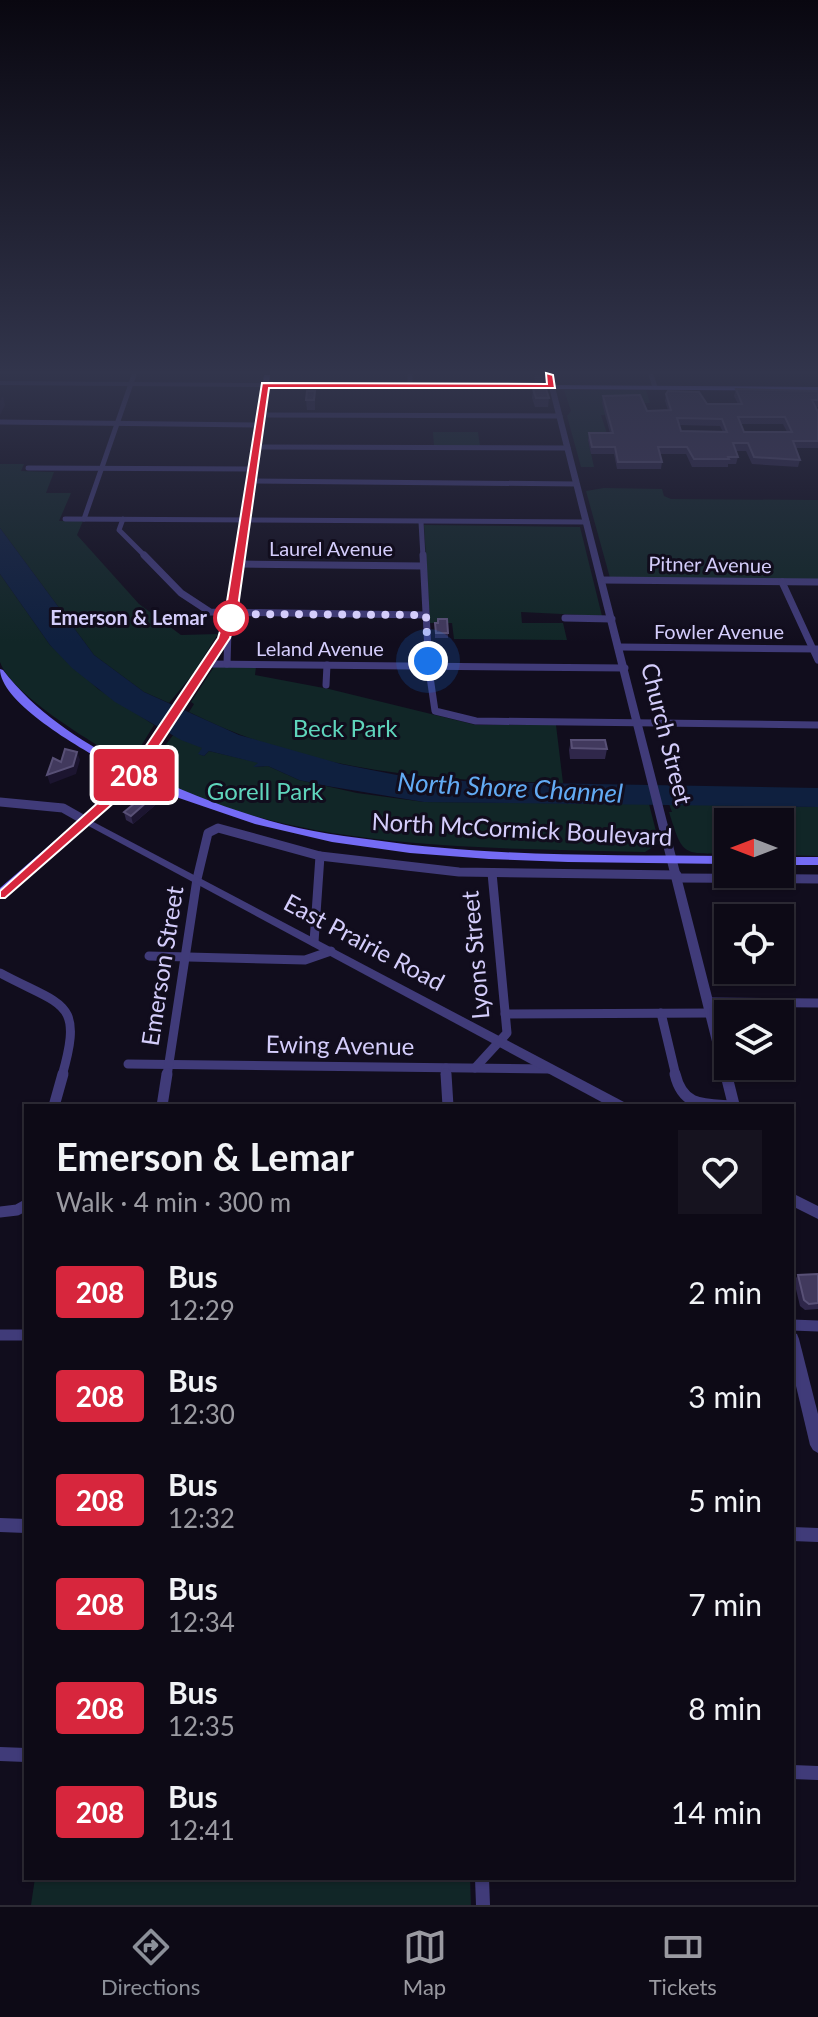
<!DOCTYPE html>
<html lang="en">
<head>
<meta charset="utf-8">
<style>
  :root { --surface:#0d0a16; --page:#16131f; --text:#f1f3f6; --muted:#9a9aa1; --line:#2d2b35; --accent:#8c9099 }
  body { margin:0; font-family:Lato,sans-serif; background:var(--page); color:var(--text); height:100vh; display:flex; flex-direction:column; font-size:30px; white-space:nowrap }
  * { box-sizing:border-box; margin:0 }
  p { font-size:26px; color:var(--muted) }
  .icon { flex:none; width:44px; height:44px; fill:none; stroke:currentColor; stroke-width:2; stroke-linecap:round; stroke-linejoin:round }
  .map { position:relative; flex:1; overflow:hidden }
  .side { position:absolute; left:24px; top:1104px; width:770px; height:776px; display:flex; flex-direction:column; background:var(--surface); border-radius:0px; box-shadow:0 2px 6px #0004,0 0 0 2px var(--line) }
  .side>* { flex:none }
  .badge { padding:0 16px; border-radius:6px; font-size:28px; line-height:52px }
  .needle { width:52px; rotate:270deg }
  .buttons { position:absolute; left:714px; top:808px; display:grid; gap:16px }
  .buttons a { display:grid; place-items:center; width:80px; height:80px; border-radius:0px; background:var(--surface); box-shadow:0 2px 6px #0004,0 0 0 2px var(--line); font-size:40px }
  .you { position:absolute; width:40px; height:40px; margin:-20px; border:6px solid #fff; border-radius:50%; background:#1a73e8; box-shadow:0 0 0 12px #1a73e833 }
  .map>.badge { position:absolute; translate:-50% -50%; box-shadow:0 0 0 4px #fff }
  .round { display:grid; place-items:center; flex:none; width:84px; height:84px; border-radius:0px; background:var(--page) }
  .overview { display:flex; align-items:center; justify-content:space-between; height:136px; padding:0 32px }
  h1 { font-size:38px; font-weight:700; line-height:60px }
  ul { padding:0; list-style:none }
  li { display:flex; align-items:center; gap:24px; height:104px; padding:0 32px }
  li div { flex:1 }
  li b { display:block; font-size:30px }
  li em { font-style:normal }
  li .badge { min-width:88px; font-weight:700; text-align:center }
  .dock { display:flex; justify-content:space-around; align-items:center; height:112px; border-top:2px solid var(--line); background:var(--surface); font-size:22px; color:var(--muted) }
  .dock a { display:grid; justify-items:center; gap:4px }
  .dock .on { color:var(--accent) }
  .map>svg:first-child { display:block }
</style>
</head>
<body>
<div class="map">
<svg width="818" height="1905" viewBox="0 0 818 1905">
  <rect width="100%" height="100%" fill="#110d1d"/>
  <g fill="#112627">
    <polygon points="564,390 646,390 650,403 603,403 604,411 612,412 617,419 606,419 605,415 601,415 609,440 588,440 594,467 581,467 567,416 571,411"/>
    <polygon points="433,432 478,432 480,446 434,446"/>
    <polygon points="0,464 24,464 21,471 54,472 46,493 71,493 59,521 83,521 77,535 139,604 181,635 218,634 192,675 169,703 144,692 94,655 0,528"/>
    <polygon points="604,488 662,489 664,496 671,499 818,500 818,580 610,578 586,491"/>
    <polygon points="424,525 580,527 602,616 521,612 522,623 563,623 567,640 454,639 452,623 430,623"/>
    <path d="M0,574L50,645L98,689L154,725L133,759H121C91,742 11,694 0,662C0,646 0,594 0,574Z"/>
    <path d="M214,667H256L255,675L329,689L476,725H556L563,783C431,781 309,772 189,712L194,704L191,702Z"/>
    <path d="M174,734L203,748L199,754L204,756L209,751L260,763L254,767L268,766L299,780L357,793L424,802L649,804L659,843L645,852C486,847 294,853 150,775L149,766Z"/>
    <path d="M669,804L818,807V856L780,855V822H728V854C682,853 683,857 669,812H672Z"/>
    <polygon points="35,1878 470,1878 471,1905 31,1905"/>
  </g>
  <polygon fill="#0f203f" points="0,528 94,655 144,692 239,735 341,764 402,776 476,782 818,788 818,807 424,802 327,786 299,780 268,766 253,767 258,763 209,751 204,756 198,754 202,748 181,740 115,702 72,668 50,645 0,574"/>
  <g fill="none" stroke-linecap="round" stroke-linejoin="round">
    <g stroke="#403b79" stroke-width="5">
      <polyline points="410,375 410,386"/>
      <polyline points="651,375 655,387"/>
      <polyline points="261,415 560,416"/>
      <polyline points="0,422 259,425"/>
      <polyline points="256,447 568,448"/>
      <polyline points="28,468 252,469"/>
      <polyline points="250,481 577,484"/>
      <polyline points="65,519 587,522"/>
      <polyline points="84,519 134,375"/>
      <polyline points="123,519 119,530 146,557"/>
      <polyline points="421,522 423,557"/>
    </g>
    <g stroke="#403b79" stroke-width="7">
      <polyline points="144,555 181,593 210,612 426,615"/>
      <polyline points="423,555 429,670 435,711 476,721 818,725"/>
      <polyline points="238,564 422,566"/>
      <polyline points="602,580 818,582"/>
      <polyline points="782,582 818,660"/>
      <polyline points="565,618 612,619"/>
      <polyline points="620,647 818,649"/>
      <polyline points="207,664 625,668"/>
      <polyline points="227,664 228,630"/>
      <polyline points="326,685 327,665"/>
    </g>
    <g stroke="#403b79" stroke-width="9">
      <polyline points="0,802 63,808 86,821"/>
      <polyline points="678,878 818,879"/>
      <polyline points="314,942 320,856"/>
      <polyline points="149,956 305,960 331,951"/>
      <path d="M0,973C63,1007 84,999 62,1076"/>
      <polyline points="709,1002 818,1003"/>
      <polyline points="661,1013 676,1076"/>
      <polyline points="505,1014 712,1013"/>
      <polyline points="128,1064 549,1069"/>
      <polyline points="446,1068 446,1076"/>
      <polyline points="475,1068 507,1033 492,873"/>
      <polyline points="167,1076 197,879 208,833 218,828 320,856 459,872 677,875"/>
    </g>
    <g stroke="#403b79" stroke-width="11">
      <polyline points="446,1074 448,1106"/>
      <path d="M675,1074C683,1108 705,1104 734,1106"/>
      <polyline points="54,1106 63,1074"/>
      <polyline points="162,1106 167,1074"/>
      <polyline points="0,1212 17,1210 26,1205"/>
      <polyline points="792,1325 818,1326"/>
      <polyline points="0,1335 26,1335"/>
    </g>
    <g stroke="#403b79" stroke-width="14">
      <polyline points="0,1525 26,1526"/>
      <polyline points="792,1534 818,1535"/>
      <polyline points="0,1754 26,1755"/>
      <polyline points="792,1772 818,1773"/>
      <polyline points="482,1878 483,1905"/>
    </g>
    <g fill="#403b79" fill-rule="evenodd">
      <polygon points="546,375 552,375 728,1059 728,1066 730,1066 740,1106 728,1106"/>
      <polygon points="0,381 265,383 268,385 265,387 0,385"/>
      <polygon points="86,818 624,1102 626,1106 609,1106 83,823 81,821 83,819"/>
      <polygon points="792,1193 818,1206 818,1219 792,1206"/>
      <polygon points="792,1332 797,1334 799,1339 818,1414 818,1453 813,1450 810,1445 792,1369"/>
    </g>
    <g fill="#746bf4" fill-rule="evenodd">
      <path d="M264,375H270L269,383L818,387V391L269,387L235,614L229,638L141,771C178,789 215,804 254,816C293,829 334,835 374,840C491,857 610,855 728,856V864L568,862L489,859L410,853L332,842L255,824L176,797L163,791L140,792L117,798L4,897L0,898V888L124,781L129,774C98,759 0,706 0,669L3,670C37,714 83,743 133,768L219,638L227,614ZM137,778L153,786H140L128,789Z"/>
      <rect x="780" y="857" width="38" height="8"/>
    </g>
  </g>
  <g fill="#2f274a" fill-rule="evenodd">
    <polygon points="534,375 543,375 543,382 535,382"/>
    <polygon points="533,389 549,398 548,407 535,407 532,398"/>
    <path d="M736,389L818,391V407H815L818,412V448H796L800,460L798,467L752,464L746,451H736L738,457L736,464H728V467H692L686,454H660L662,462L661,469H617L614,454H591L588,440L589,433H610L602,403L603,396L647,411L668,410L665,401L666,394L707,404H738L734,396ZM741,424H783L787,432H744ZM679,425L720,426L723,432L681,431Z"/>
    <polygon points="306,400 315,401 315,410 307,410"/>
    <polygon points="435,623 448,633 448,638 435,638"/>
    <polygon points="571,740 607,749 605,759 570,759 569,750"/>
    <polygon points="159,802 133,824 126,820 124,812"/>
    <polygon points="818,1274 818,1309 805,1310 800,1306 794,1281 798,1275"/>
  </g>
  <g fill="#1c1530">
    <polygon points="3,396 5,405 0,415 0,401"/>
    <polygon points="77,752 80,760 76,774 50,784 47,775"/>
    <polygon points="157,793 159,802 133,824 131,816"/>
  </g>
  <g fill="#41395d" stroke="#585076" stroke-width="2" fill-rule="evenodd">
    <polygon points="533,389 546,389 549,398 536,398"/>
    <path d="M736,389L818,391V400H812L818,412V441H793L800,460L754,457L748,443H733L738,457H728L729,459H694L687,447H658L662,462H618L615,447H592L589,433H613L603,396L640,395L647,411L671,410L666,394L668,391L699,392L707,404H742ZM738,417H785L792,432H744ZM677,418L722,419L727,432L681,431Z"/>
    <polygon points="307,391 315,391 314,400 306,400"/>
    <polygon points="438,619 447,619 448,633 436,633 435,623 438,623"/>
    <polygon points="571,740 605,740 607,749 572,748"/>
    <polygon points="65,749 77,752 73,766 47,775 53,758 61,762"/>
    <polygon points="151,790 157,793 131,816 124,812"/>
    <polygon points="818,1274 818,1303 809,1304 804,1300 798,1275"/>
  </g>
  <linearGradient id="sky" x2="0" y2="1"><stop stop-color="#090710"/><stop offset="0.58" stop-color="#32354c"/><stop offset="1" stop-color="#32354c" stop-opacity="0"/></linearGradient>
  <rect width="818" height="642" fill="url(#sky)"/>
  <polygon fill="#d7263d" stroke="#fff" stroke-width="2" points="546,373 553,375 555,388 269,388 237,614 230,638 133,786 5,898 0,898 0,891 123,780 218,638 225,614 262,383 547,384"/>
  <g fill="none" stroke-linecap="round" stroke-linejoin="round">
    <polyline stroke="#d4cdfb" stroke-width="8" stroke-dasharray="0 14.4" points="231,618 231,614 426,615 428,661"/>
  </g>
  <circle fill="#fff" stroke="#d7263d" stroke-width="4" cx="231" cy="618" r="16"/>
  <g text-anchor="middle" stroke-width="6" stroke-linejoin="round" paint-order="stroke">
    <g font-size="20" fill="#d4cdfb" stroke="#110d1d">
      <text x="331" y="556">Laurel Avenue</text>
      <text transform="translate(710 565) rotate(1)" y="7">Pitner Avenue</text>
      <text x="719" y="639">Fowler Avenue</text>
      <text x="320" y="656">Leland Avenue</text>
    </g>
    <g font-size="20" font-weight="bold" fill="#d4cdfb" stroke="#110d1d" text-anchor="end">
      <text x="207" y="625">Emerson &amp; Lemar</text>
    </g>
    <g font-size="24" fill="#5fd5bc" stroke="#110d1d">
      <text x="345" y="737">Beck Park</text>
      <text x="265" y="800">Gorell Park</text>
    </g>
    <g font-size="24" fill="#d4cdfb" stroke="#110d1d">
      <text transform="translate(666 734) rotate(76)" y="8">Church Street</text>
      <text transform="translate(522 830) rotate(3)" y="8">North McCormick Boulevard</text>
      <text transform="translate(364 943) rotate(28)" y="8">East Prairie Road</text>
      <text transform="translate(476 955) rotate(-95)" y="8">Lyons Street</text>
      <text transform="translate(163 966) rotate(-81)" y="8">Emerson Street</text>
      <text transform="translate(340 1046) rotate(1)" y="8">Ewing Avenue</text>
    </g>
    <g font-size="26" font-style="italic" fill="#62abf4" stroke="#110d1d">
      <text transform="translate(510 788) rotate(3)" y="9">North Shore Channel</text>
    </g>
  </g>
</svg>
<div class="buttons">
<a><svg class="needle" viewBox="-14 -14 28 28"><path d="M0-13l5 13h-10z" fill="#e53935"/><path d="M0 13l5-13h-10z" fill="#9a9aa1"/></svg></a>
<a><svg class="icon" aria-label="locate" viewBox="0 0 24 24"><circle cx="12" cy="12" r="6"/><path d="M12 2v4M12 18v4M2 12h4M18 12h4"/></svg></a>
<a><svg class="icon" aria-label="layers" viewBox="0 0 24 24"><path d="M12 4l9 5-9 5-9-5zM3 14l9 5 9-5"/></svg></a>
</div>
<div class="you" style="left:428px;top:661px"></div>
<b class="badge" style="left:134px;top:775px;background:#d7263d;color:#fff">208</b>
<section class="side">
<div class="overview"><div><h1>Emerson &amp; Lemar</h1><p>Walk · 4 min · 300 m</p></div><a class="round"><svg class="icon" aria-label="heart" viewBox="0 0 24 24"><path d="M12 20l-8-8c-3-5 5-10 8-4 3-6 11-1 8 4z"/></svg></a></div>
<ul>
<li><span class="badge" style="background:#d7263d;color:#fff">208</span><div><b>Bus</b><p>12:29</p></div><em>2 min</em></li>
<li><span class="badge" style="background:#d7263d;color:#fff">208</span><div><b>Bus</b><p>12:30</p></div><em>3 min</em></li>
<li><span class="badge" style="background:#d7263d;color:#fff">208</span><div><b>Bus</b><p>12:32</p></div><em>5 min</em></li>
<li><span class="badge" style="background:#d7263d;color:#fff">208</span><div><b>Bus</b><p>12:34</p></div><em>7 min</em></li>
<li><span class="badge" style="background:#d7263d;color:#fff">208</span><div><b>Bus</b><p>12:35</p></div><em>8 min</em></li>
<li><span class="badge" style="background:#d7263d;color:#fff">208</span><div><b>Bus</b><p>12:41</p></div><em>14 min</em></li>
</ul>
</section>
</div>
<nav class="dock">
<a class="on"><svg class="icon" aria-label="directions" viewBox="0 0 24 24"><path d="M12 3l9 9-9 9-9-9zM9 14v-3h6M13 9l2 2-2 2"/></svg>Directions</a>
<a><svg class="icon" aria-label="map" viewBox="0 0 24 24"><path d="M3 6l6-2 6 2 6-2v14l-6 2-6-2-6 2zM9 4v14M15 6v14"/></svg>Map</a>
<a><svg class="icon" aria-label="tickets" viewBox="0 0 24 24"><path d="M3 7h18v10H3zM15 7v10"/></svg>Tickets</a>
</nav>
</body>
</html>
